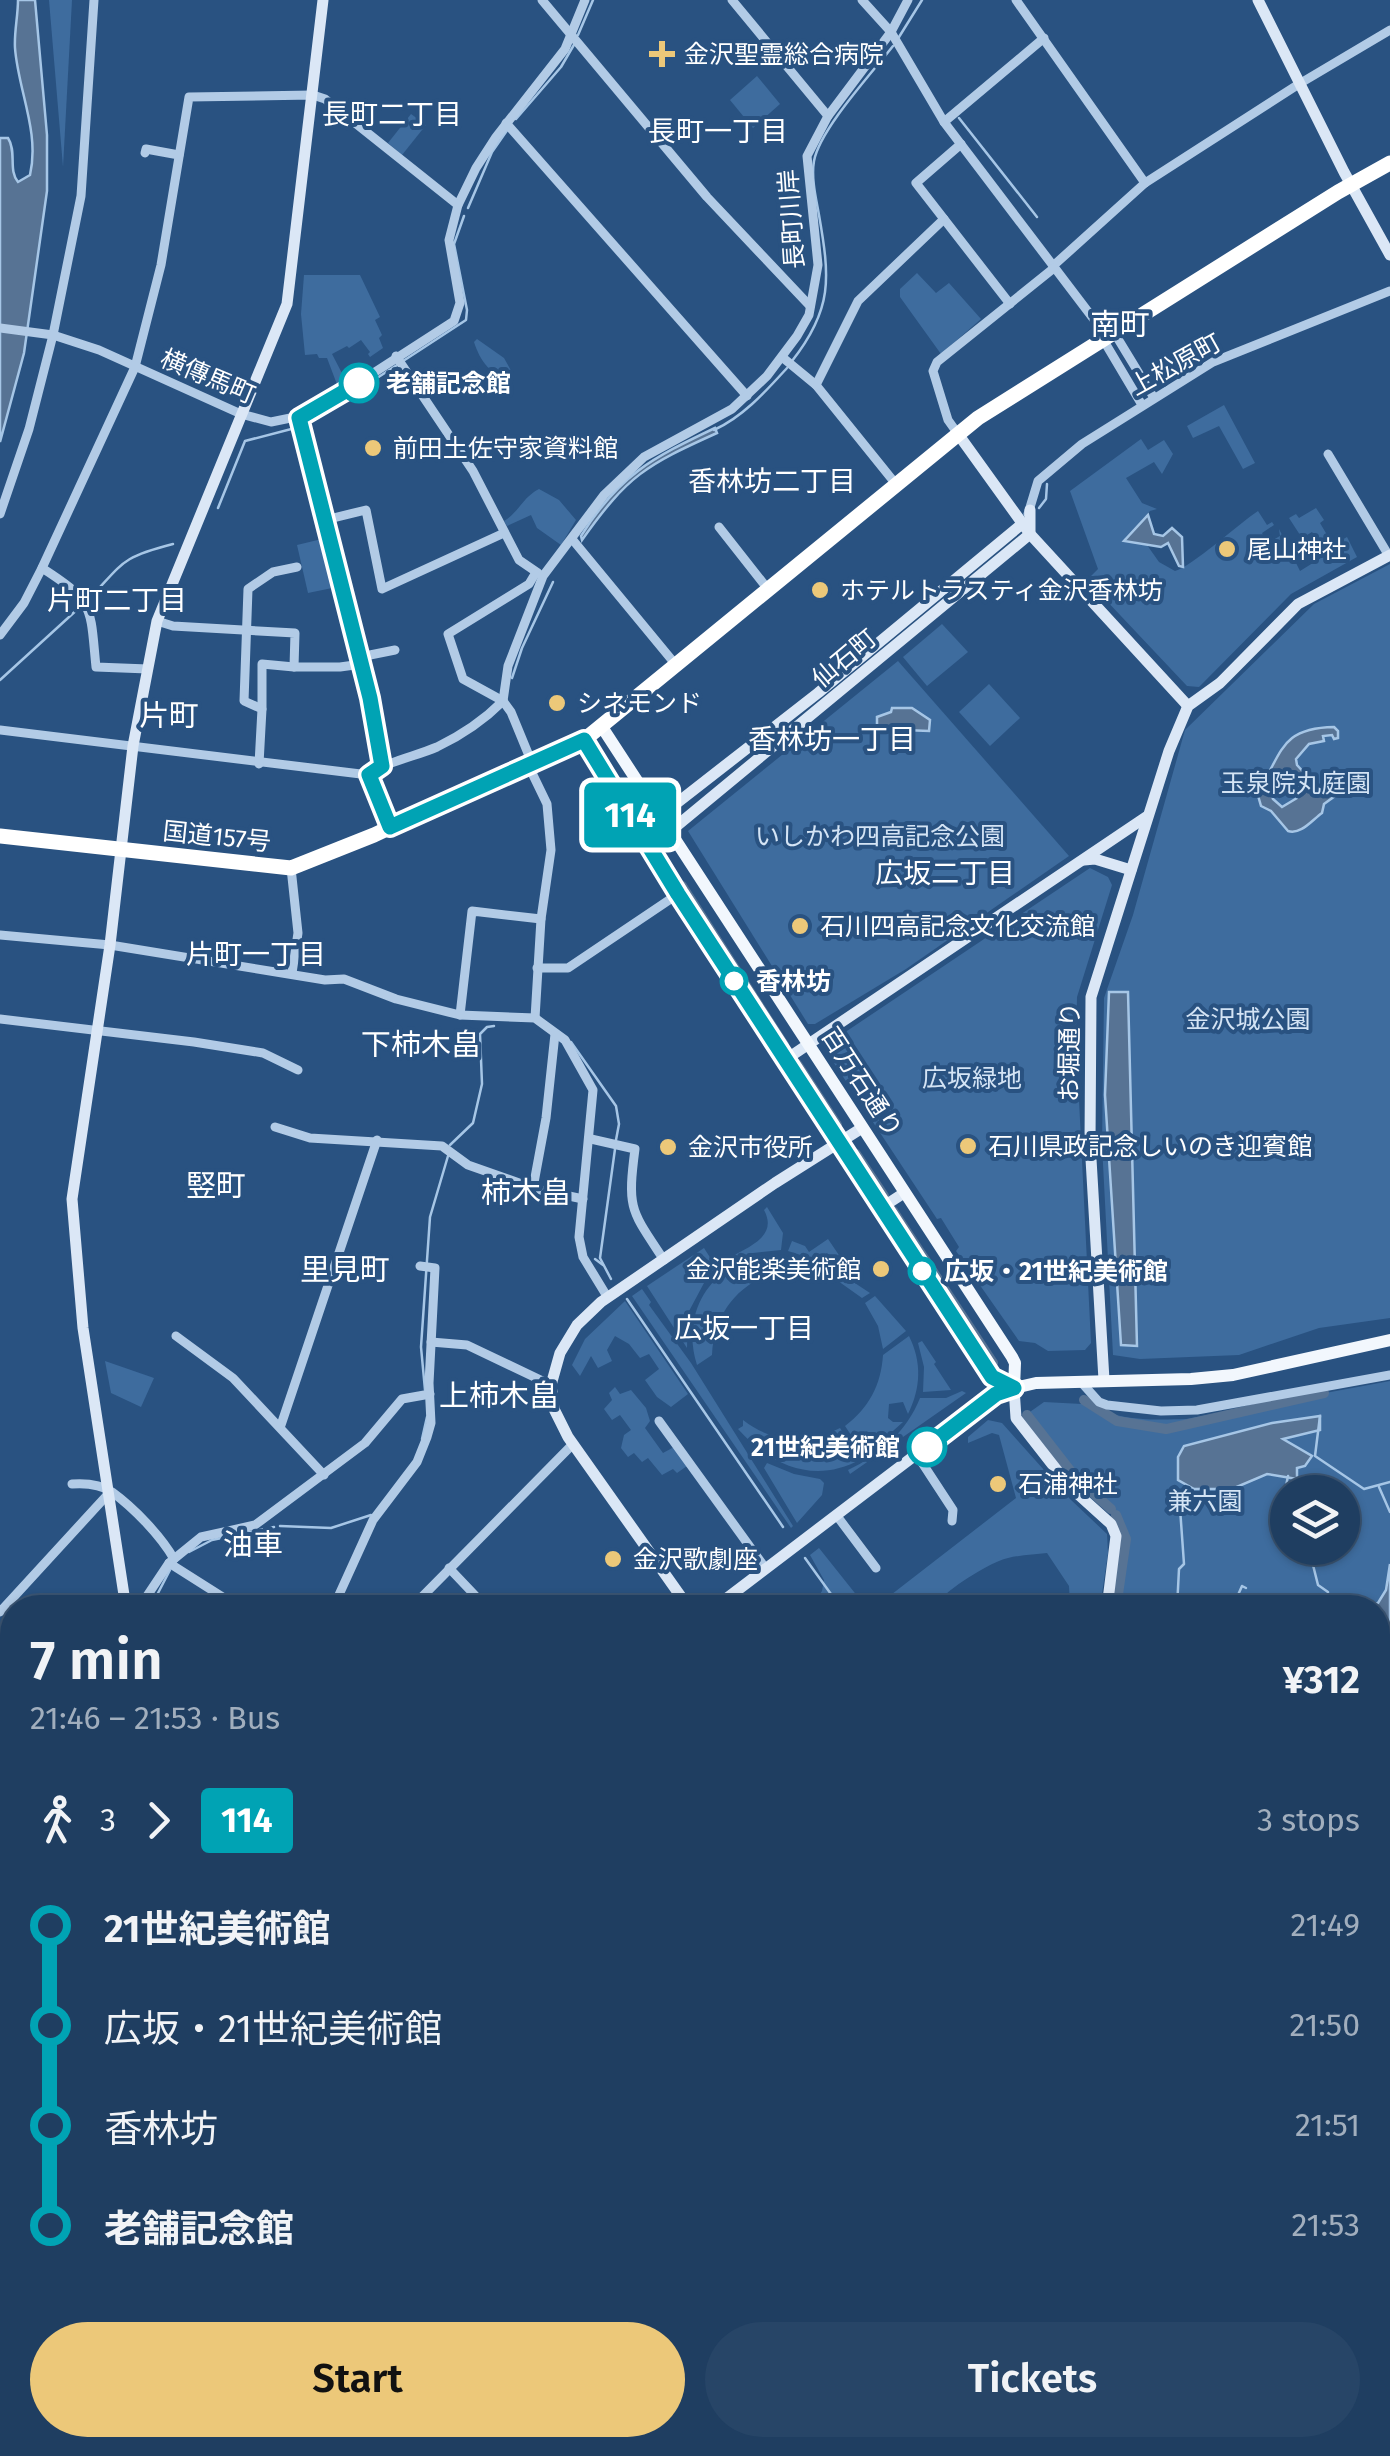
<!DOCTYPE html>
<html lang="en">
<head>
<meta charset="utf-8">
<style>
  :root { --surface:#1f3e61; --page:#274567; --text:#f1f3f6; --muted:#a1aebd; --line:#3c5776; --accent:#ecc879 }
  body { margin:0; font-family:"Fira Sans","Noto Sans JP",sans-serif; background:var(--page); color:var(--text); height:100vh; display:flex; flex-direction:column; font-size:38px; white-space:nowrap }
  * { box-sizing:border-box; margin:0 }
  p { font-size:32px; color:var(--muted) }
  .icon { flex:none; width:55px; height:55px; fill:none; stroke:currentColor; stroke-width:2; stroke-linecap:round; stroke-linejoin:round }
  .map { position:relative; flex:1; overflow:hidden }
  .sheet { position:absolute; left:0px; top:1595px; width:1390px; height:862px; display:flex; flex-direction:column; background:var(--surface); border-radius:40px 40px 0 0; box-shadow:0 2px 8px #0004,0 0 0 2px var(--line) }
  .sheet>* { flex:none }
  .badge { padding:0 20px; border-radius:8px; font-size:35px; line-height:65px }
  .fabs { position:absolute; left:1270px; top:1475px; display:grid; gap:20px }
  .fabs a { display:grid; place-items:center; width:90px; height:90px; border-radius:50%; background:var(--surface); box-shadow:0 2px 8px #0004,0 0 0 2px var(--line); font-size:50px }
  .map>.badge { position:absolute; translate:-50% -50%; box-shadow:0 0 0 5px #fff }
  .legs { display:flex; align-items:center; gap:15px; height:110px; padding:0 30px; font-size:32px }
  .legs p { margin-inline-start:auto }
  .summary { display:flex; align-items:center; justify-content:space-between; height:170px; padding:0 30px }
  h1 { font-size:55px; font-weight:600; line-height:75px }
  .action { display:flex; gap:20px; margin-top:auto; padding:20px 30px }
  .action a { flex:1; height:115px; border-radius:60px; background:var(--accent); color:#111; font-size:40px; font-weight:600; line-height:115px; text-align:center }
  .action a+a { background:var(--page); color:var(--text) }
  ul { padding:0 30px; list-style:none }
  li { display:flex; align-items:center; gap:35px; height:100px; font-size:38px }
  li i { display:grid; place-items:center; width:15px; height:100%; margin:0 12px; background:currentColor }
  li i::after { content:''; width:25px; height:25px; margin:-12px; border:8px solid; border-radius:50%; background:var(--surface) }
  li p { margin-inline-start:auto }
  li:first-child i { background:linear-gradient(#0000 50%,currentColor 0) }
  li:last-child i { background:linear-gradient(currentColor 50%,#0000 0) }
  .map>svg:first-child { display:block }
</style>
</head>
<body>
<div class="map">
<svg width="1390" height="2456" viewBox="0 0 1390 2456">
  <rect width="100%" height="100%" fill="#295281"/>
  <g fill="#3e6c9e" fill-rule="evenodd">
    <polygon points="49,0 72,0 63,167"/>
    <polygon points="757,76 780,104 753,128 730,100"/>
    <polygon points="411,114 426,125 402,155 388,143"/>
    <polygon points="917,273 936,293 949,283 981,319 941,354 900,297 900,289"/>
    <polygon points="304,275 360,275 380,317 375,320 382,335 379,338 383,348 370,357 368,354 370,352 361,340 349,348 347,346 332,354 346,381 338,387 327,358 319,358 317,354 305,355 301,314"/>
    <path d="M477,339L504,358L514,376L511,380C491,376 480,361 474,342Z"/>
    <polygon points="1224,405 1255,463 1243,469 1219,426 1193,438 1187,426"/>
    <path d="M1141,439L1148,450L1164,440L1173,454L1162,474L1154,462L1126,478L1142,503L1157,509L1150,511L1125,538L1147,545L1159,562L1175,571C1191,567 1241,522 1258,511L1267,525L1272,522L1274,525L1262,533L1268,543L1280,536L1279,529L1300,571L1329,553L1312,532L1302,538L1289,518L1296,514L1299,518L1316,508L1324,520L1320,523L1333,545L1347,537L1357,557L1291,594L1199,687L1187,686L1087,580L1098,569L1070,491Z"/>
    <path d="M539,489L559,500L576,520L561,545L537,528L531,515L507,526L504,521C519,512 523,497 539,489Z"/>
    <polygon points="326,538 337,587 308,593 297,545"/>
    <polygon points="1390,564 1390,1318 1319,1328 1239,1355 1140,1359 1113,1355 1102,1145 1104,998 1133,915 1185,730 1314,604"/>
    <polygon points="942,624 968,652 927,686 903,657"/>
    <polygon points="898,661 1069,856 906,969 815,1024 808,1024 688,831"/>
    <polygon points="989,684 1020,718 990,746 959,712"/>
    <polygon points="1090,868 1108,877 1112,885 1077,997 1076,1039 1091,1343 1085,1350 1048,1351 1035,1343 1019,1341 956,1251 959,1247 941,1218 937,1219 830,1057 829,1043"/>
    <path d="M767,1207L783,1233L781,1250L753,1253L733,1260L731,1257C750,1246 778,1236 764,1210Z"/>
    <polygon points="828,1239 843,1261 856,1253 860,1259 842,1268 788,1251 792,1241 805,1246 809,1252"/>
    <polygon points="704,1248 718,1270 708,1280 712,1270 704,1260 693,1262 686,1270 690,1283 704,1283 688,1313 687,1348 647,1286"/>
    <path d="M760,1256H782L783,1259L775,1261V1266L781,1268L785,1264L789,1269C744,1277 714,1309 712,1355L697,1365C681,1315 708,1267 760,1256Z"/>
    <polygon points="787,1257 829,1266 870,1293 862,1298 831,1276 795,1270"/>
    <polygon points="642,1289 651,1302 649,1305 691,1363 793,1526 791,1528 632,1296"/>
    <polygon points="875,1296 906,1331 883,1349 878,1326 865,1303"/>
    <polygon points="625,1301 688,1394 671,1407 657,1397 645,1380 659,1369 649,1354 640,1358 629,1344 615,1336 607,1350 612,1361 598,1368 591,1356 580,1376 572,1365 585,1339"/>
    <path d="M909,1336C922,1362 921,1388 908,1414L903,1402L889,1404L888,1418L893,1422H903L865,1456L845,1426C869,1408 881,1385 883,1355Z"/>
    <polygon points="922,1341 936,1362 934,1364 951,1390 923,1392 924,1367 918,1343"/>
    <polygon points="105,1361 154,1378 141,1407 111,1393"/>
    <path d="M1390,1381V2014L1378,2013V1608L1117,1607L1127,1546L1123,1524L1111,1508L1076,1478L1027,1414L1044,1402L1082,1404L1085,1400C1111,1422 1154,1420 1186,1419ZM1288,1492H1342V1548H1288Z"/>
    <polygon points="615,1387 620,1394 631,1390 646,1408 650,1421 645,1428 663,1453 674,1447 687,1466 677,1473 673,1469 662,1475 648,1458 642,1462 634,1453 628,1457 621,1448 624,1435 631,1430 620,1415 612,1420 604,1409 612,1400 609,1393"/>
    <path d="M962,1391L966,1393L850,1474L848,1470C880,1455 907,1431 920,1398H946Z"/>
    <path d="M743,1420C772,1443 808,1445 840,1428L861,1459C815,1485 771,1466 738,1429L743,1426Z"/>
    <path d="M988,1420L1002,1423L1070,1499L1107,1534L1108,1553L1100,1607H1070L1069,1586L1047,1553C1032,1555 1013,1555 999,1561C982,1568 942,1592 935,1607L874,1608L1016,1498L999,1435L992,1433L968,1443V1437Z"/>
    <polygon points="767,1463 794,1474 820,1479 824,1483 822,1495 797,1523 764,1468"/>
    <polygon points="819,1548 866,1607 811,1607 822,1591 824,1580 810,1555"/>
  </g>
  <g fill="#577394" stroke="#a6c6e6" stroke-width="2.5" fill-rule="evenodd">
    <path d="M18,0H35L47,135V191L24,353L0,442V138H8C17,152 8,170 18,182L30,175C40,132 18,90 15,48C14,32 18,16 18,0Z"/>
    <path d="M715,428L717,433C646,465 628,475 582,540L581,536C619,475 652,458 715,428Z"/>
    <polygon points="1148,515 1154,534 1163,536 1172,528 1182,537 1183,567 1179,566 1168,543 1161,547 1124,541"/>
    <polygon points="892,708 912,708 930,720 929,731 904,730 902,727 877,729 877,717 891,712"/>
    <path d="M1334,727L1338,731V738L1334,739L1332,735L1323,736L1324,741L1309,744L1296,759L1297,765L1318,788L1331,786L1335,796L1324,804L1322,813C1312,820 1301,835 1288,831L1271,811L1261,806L1257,792C1283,755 1278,728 1334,727ZM1283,777L1296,780L1300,786L1297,798L1282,807L1273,799L1269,787Z"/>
    <polygon points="1109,992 1128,992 1137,1346 1121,1345 1105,1095"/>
    <polygon points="1320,1416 1320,1430 1283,1439 1312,1456 1305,1466 1297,1468 1297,1479 1267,1474 1232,1489 1194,1489 1178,1480 1178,1457 1184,1446 1272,1423"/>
    <polygon points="1390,1564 1390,1653 1378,1652 1378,1608 1339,1607 1346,1599 1366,1607 1378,1603 1386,1590"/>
  </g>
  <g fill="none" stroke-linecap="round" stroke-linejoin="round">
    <g stroke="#a6c6e6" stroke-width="2.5">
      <polyline points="578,35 593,0"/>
      <polyline points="899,37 922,0"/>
      <polyline points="959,118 1037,217"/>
      <polyline points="516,119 561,67 575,43"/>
      <polyline points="468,208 492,152 508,129"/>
      <path d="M792,361C833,309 830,278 819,215C816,198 811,178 814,161C820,129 872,73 893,46"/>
      <polyline points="308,423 466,320 467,310 454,244 464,216"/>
      <path d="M714,430C743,417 766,391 787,368"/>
      <polyline points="218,508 245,441 299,427"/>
      <polyline points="1039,508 1046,499 1047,484"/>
      <path d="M86,602C124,563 118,558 173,544"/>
      <polyline points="512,678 522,648 553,582"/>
      <polyline points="0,680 80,607"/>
      <polyline points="571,1042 616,1106 619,1124 616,1140"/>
      <polyline points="450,1145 473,1123 482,1084 480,1034 487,1027 494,1026"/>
      <polyline points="595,1259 603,1265"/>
      <polyline points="611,1279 600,1258 615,1149"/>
      <polyline points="627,1299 783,1527"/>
      <polyline points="425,1390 421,1347 430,1217 448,1156"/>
      <polyline points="1320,1416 1315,1456 1364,1489 1390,1482"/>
      <polyline points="422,1439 427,1417"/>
      <polyline points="1379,1487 1390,1512"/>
      <polyline points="280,1526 331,1528 371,1515"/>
      <polyline points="1288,1547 1275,1541 1288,1476"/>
      <polyline points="1289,1548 1311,1557 1318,1585 1328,1592 1327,1603 1340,1605"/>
      <polyline points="189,1552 212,1540 274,1527"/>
      <polyline points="805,1558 841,1608"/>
      <polyline points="1179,1598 1188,1608"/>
      <polyline points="1259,1603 1275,1608"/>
      <polyline points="160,1608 157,1595 170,1570"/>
      <polyline points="1177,1608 1179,1569 1184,1564 1180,1508 1194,1489"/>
      <polyline points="1225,1608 1238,1595 1242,1586 1246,1588"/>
      <polyline points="1378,1733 1390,1736"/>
      <polyline points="1378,1817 1390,1826"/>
      <polyline points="220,2445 223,2456"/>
    </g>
    <g stroke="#577394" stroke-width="10">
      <polyline points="682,886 784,1045"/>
      <polyline points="797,1064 837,1125"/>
      <polyline points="856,1154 884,1196"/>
      <polyline points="893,1211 993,1363"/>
      <polyline points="1084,1400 1117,1421 1166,1429 1324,1393"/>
      <polyline points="1027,1415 1076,1478 1111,1509"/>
      <polyline points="1116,1608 1126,1539 1116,1515"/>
      <polyline points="1275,2456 1276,2447"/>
    </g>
    <g stroke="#b2cbe6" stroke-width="9">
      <polyline points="542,0 707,197 810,306"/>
      <polyline points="732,0 828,116"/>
      <polyline points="862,0 891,32 944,122 1108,338"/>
      <polyline points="1016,0 1145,183"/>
      <polyline points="944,122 1044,38"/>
      <polyline points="506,123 747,396"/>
      <polyline points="961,144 916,183 1010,304"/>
      <polyline points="145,153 146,149 179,155"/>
      <polyline points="1053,266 1145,183 1299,84 1390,30"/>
      <polyline points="0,328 53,335 81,196 94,0"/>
      <polyline points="1115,334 1154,398"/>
      <polyline points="1104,341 1142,405"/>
      <polyline points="396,356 473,471 519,560 538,573"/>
      <polyline points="782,357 816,385 895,483"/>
      <polyline points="816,385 858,301 944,219"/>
      <polyline points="299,418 370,698 382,766"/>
      <polyline points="958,434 948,420 933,371 937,362 1054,268"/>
      <polyline points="1328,454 1389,556"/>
      <polyline points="0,514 29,429 53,335 99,350 241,414 271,422 310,414 454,321 460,303 449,240 458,205 476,168 496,137 565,49 585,0"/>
      <polyline points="1028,514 1038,481 1082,444 1213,362 1390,291"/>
      <polyline points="325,520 366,510 382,589 504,533"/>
      <polyline points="719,527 767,588"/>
      <polyline points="572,539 676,665"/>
      <path d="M42,568C95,602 90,607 96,667L148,669"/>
      <polyline points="535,574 529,584 448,634 463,679 503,701 511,712 532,763 533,775 547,804 551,850 541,919 535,1018"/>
      <polyline points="157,621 173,626 295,633 294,667 340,667 362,664"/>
      <polyline points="0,635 24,603 42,568 135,367 161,265 189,97 313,95 325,99 458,205"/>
      <polyline points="360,657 395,650"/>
      <polyline points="503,701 508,666 543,576 604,495 644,457 732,409 767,376 797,336 809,315 818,265 807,156 828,116 891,32 908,0"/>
      <polyline points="262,709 262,664 294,667"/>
      <path d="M0,730L369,775C390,760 414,757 437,747C462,735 483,721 503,701"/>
      <polyline points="259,764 262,709 244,701 248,589 273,572 297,567"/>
      <polyline points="369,775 389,827"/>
      <polyline points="291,868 298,933 292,973"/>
      <polyline points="0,935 110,945 325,980 344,979 396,999 460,1015 535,1018 565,1040 593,1090 579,1237 583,1257 608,1298"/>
      <polyline points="537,968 568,968 678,894"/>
      <polyline points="460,1015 472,911 541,919"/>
      <polyline points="0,1019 194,1042 263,1053 298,1070"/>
      <polyline points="275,1127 310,1138 442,1146 468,1165 536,1189 583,1199"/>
      <path d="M591,1139L635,1149C627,1210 631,1210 664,1260"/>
      <polyline points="533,1188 546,1118 555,1034"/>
      <polyline points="176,1336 233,1378 324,1475"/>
      <polyline points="431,1342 467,1345 551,1385"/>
      <polyline points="1081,1382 1099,1402 1107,1405 1161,1411 1197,1410 1390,1375"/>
      <polyline points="659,1421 766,1569"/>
      <polyline points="281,1425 377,1140"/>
      <polyline points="917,1455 953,1510 952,1521"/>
      <path d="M72,1484C86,1483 100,1484 112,1492C134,1508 161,1536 174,1559"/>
      <polyline points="837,1516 876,1568"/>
      <polyline points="169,1563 240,1608"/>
      <polyline points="449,1568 487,1608"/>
      <polyline points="139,1608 169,1563 201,1537 255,1525 365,1443 402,1399 430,1394"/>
      <polyline points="333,1608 373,1520 417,1462 427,1437 431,1423 429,1383 435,1268 420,1266"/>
      <polyline points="411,1608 573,1444"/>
      <polyline points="0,1612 110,1492"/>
      <polyline points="0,1876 12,1909"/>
      <polyline points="0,2111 12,2109"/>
      <polyline points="0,2360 12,2364"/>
      <polyline points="288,2445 328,2456"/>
      <polyline points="687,2445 688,2456"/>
      <polyline points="11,2456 15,2445"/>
      <polyline points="149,2456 154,2445"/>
      <polyline points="546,2456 550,2445"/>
      <polyline points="1045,2456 1047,2445"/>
      <polyline points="1170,2456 1173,2445"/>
    </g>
    <g stroke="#dbe7f6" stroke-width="11">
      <polyline points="1258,0 1344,172 1390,255"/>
      <polyline points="958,434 1030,534 1188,706"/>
      <polyline points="659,817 818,693 1022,524"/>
      <polyline points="650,848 1030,534 1030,510"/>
      <polyline points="1084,860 1095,859 1131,870"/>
      <polyline points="785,1060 1146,817"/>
      <polyline points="881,1208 904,1193"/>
      <polyline points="1104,1380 1090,1142 1091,997 1169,751 1188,706 1220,683 1298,604 1390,555"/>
      <polyline points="126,1608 83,1328 72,1199 110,945 133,746 157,621 287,304 323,0"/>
      <polyline points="689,1608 568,1437 554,1409 551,1385 560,1353 577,1325 601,1302 775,1183 862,1128"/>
      <polyline points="714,1608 997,1393 1014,1388 1016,1418 1070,1487 1111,1524 1116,1536 1107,1608"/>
      <polyline points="0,1860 12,1858"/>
      <polyline points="188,2445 190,2456"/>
      <polyline points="1219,2445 1261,2452"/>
    </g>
    <g stroke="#f2f7fd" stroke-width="12">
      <polyline points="602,727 1012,1357 1015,1363 1014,1388"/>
      <polyline points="584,740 678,894 992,1377 1014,1388"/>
      <polyline points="1014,1388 1036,1383 1191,1379 1233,1375 1390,1340"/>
      <polyline points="1378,2025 1390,2026"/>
      <polyline points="1260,2456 1262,2445"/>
    </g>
    <polyline stroke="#fff" stroke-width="15" points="0,836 291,868 374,835 521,766 584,740 978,418 1338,192 1390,163"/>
  </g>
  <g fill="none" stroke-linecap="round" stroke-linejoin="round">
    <defs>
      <polyline id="line-1" points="359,383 299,418 370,698 382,766 369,775 390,827 584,740 678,894 992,1377 1014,1388 996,1394 927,1447"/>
    </defs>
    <use href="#line-1" stroke="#fff" stroke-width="22"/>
    <use href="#line-1" stroke="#00a3b4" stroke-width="15"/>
  </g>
  <g fill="#ecc879" stroke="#295281" stroke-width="4">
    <path d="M657 39h10v10h10v10h-10v10h-10v-10h-10v-10h10z"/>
    <circle cx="373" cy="448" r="10"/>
    <circle cx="1227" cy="549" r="10"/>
    <circle cx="820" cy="590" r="10"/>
    <circle cx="557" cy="703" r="10"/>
    <circle cx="800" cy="926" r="10"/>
    <circle cx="968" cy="1146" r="10"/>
    <circle cx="668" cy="1147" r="10"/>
    <circle cx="881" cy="1269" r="10"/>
    <circle cx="998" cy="1484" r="10"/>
    <circle cx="613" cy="1559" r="10"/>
  </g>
  <g fill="#fff" stroke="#00a3b4" stroke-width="5">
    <circle cx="359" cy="383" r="18"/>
    <circle cx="734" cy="981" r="12"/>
    <circle cx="922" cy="1271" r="12"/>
    <circle cx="927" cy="1447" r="18"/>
  </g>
  <g text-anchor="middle" stroke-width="8" stroke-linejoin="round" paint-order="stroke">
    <g font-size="25" fill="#fff" stroke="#295281" text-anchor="start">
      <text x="684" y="63">金沢聖霊総合病院</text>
      <text x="393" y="457">前田土佐守家資料館</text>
      <text x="1247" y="558">尾山神社</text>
      <text x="840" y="599">ホテルトラスティ金沢香林坊</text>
      <text x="577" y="712">シネモンド</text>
      <text x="820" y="935">石川四高記念文化交流館</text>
      <text x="988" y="1155">石川県政記念しいのき迎賓館</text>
      <text x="688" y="1156">金沢市役所</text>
      <text x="861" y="1278" text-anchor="end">金沢能楽美術館</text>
      <text x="1018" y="1493">石浦神社</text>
      <text x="633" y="1568">金沢歌劇座</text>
    </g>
    <g font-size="25" fill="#fff" stroke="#295281">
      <text transform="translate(791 219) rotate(-94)" y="9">長町川岸</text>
      <text transform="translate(1175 364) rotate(-29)" y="9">上松原町</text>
      <text transform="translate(208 376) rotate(23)" y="9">横傳馬町</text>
      <text transform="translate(844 658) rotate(-40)" y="9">仙石町</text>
      <text transform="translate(217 836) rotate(6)" y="9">国道157号</text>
      <text transform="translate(1069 1052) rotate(-89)" y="9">お堀通り</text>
      <text transform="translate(862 1082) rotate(57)" y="9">百万石通り</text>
    </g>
    <g font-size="25" font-weight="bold" fill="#fff" stroke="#295281" text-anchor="start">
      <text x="386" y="392">老舗記念館</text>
      <text x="756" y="990">香林坊</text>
      <text x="944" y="1280">広坂・21世紀美術館</text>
      <text x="900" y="1456" text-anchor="end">21世紀美術館</text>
    </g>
    <g font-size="25" fill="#d4e4f5" stroke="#295281">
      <text x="1296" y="792">玉泉院丸庭園</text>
      <text x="880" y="845">いしかわ四高記念公園</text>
      <text x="1248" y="1028">金沢城公園</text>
      <text x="972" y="1087">広坂緑地</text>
      <text x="1205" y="1510">兼六園</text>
    </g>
    <g font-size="28" fill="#fff" stroke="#295281">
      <text x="392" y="124">長町二丁目</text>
      <text x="718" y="141">長町一丁目</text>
      <text x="772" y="491">香林坊二丁目</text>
      <text x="117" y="610">片町二丁目</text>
      <text x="832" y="749">香林坊一丁目</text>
      <text x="945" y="883">広坂二丁目</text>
      <text x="256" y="964">片町一丁目</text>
      <text x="744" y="1338">広坂一丁目</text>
    </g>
    <g font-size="30" fill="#fff" stroke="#295281">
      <text x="1120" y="335">南町</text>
      <text x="169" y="726">片町</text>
      <text x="421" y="1055">下柿木畠</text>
      <text x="216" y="1196">竪町</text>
      <text x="526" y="1203">柿木畠</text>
      <text x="345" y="1280">里見町</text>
      <text x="499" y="1406">上柿木畠</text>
      <text x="253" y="1555">油車</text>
    </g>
  </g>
</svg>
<div class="fabs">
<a><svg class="icon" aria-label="layers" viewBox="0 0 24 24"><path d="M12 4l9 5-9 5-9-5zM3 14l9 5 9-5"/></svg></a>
</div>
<b class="badge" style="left:630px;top:815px;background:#00a3b4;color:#fff">114</b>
<section class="sheet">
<div class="summary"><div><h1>7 min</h1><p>21:46 – 21:53 · Bus</p></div><b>¥312</b></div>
<div class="legs"><svg class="icon" aria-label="walk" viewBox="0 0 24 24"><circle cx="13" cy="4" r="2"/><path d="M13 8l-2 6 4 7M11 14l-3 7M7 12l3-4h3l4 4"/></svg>3<svg class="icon" aria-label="forward" viewBox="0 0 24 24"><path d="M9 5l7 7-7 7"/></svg><b class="badge" style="background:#00a3b4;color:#fff">114</b><p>3 stops</p></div>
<ul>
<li><i style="color:#00a3b4"></i><b>21世紀美術館</b><p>21:49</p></li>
<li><i style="color:#00a3b4"></i><span>広坂・21世紀美術館</span><p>21:50</p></li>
<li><i style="color:#00a3b4"></i><span>香林坊</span><p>21:51</p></li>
<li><i style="color:#00a3b4"></i><b>老舗記念館</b><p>21:53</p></li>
</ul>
<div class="action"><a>Start</a><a>Tickets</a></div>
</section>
</div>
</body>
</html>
